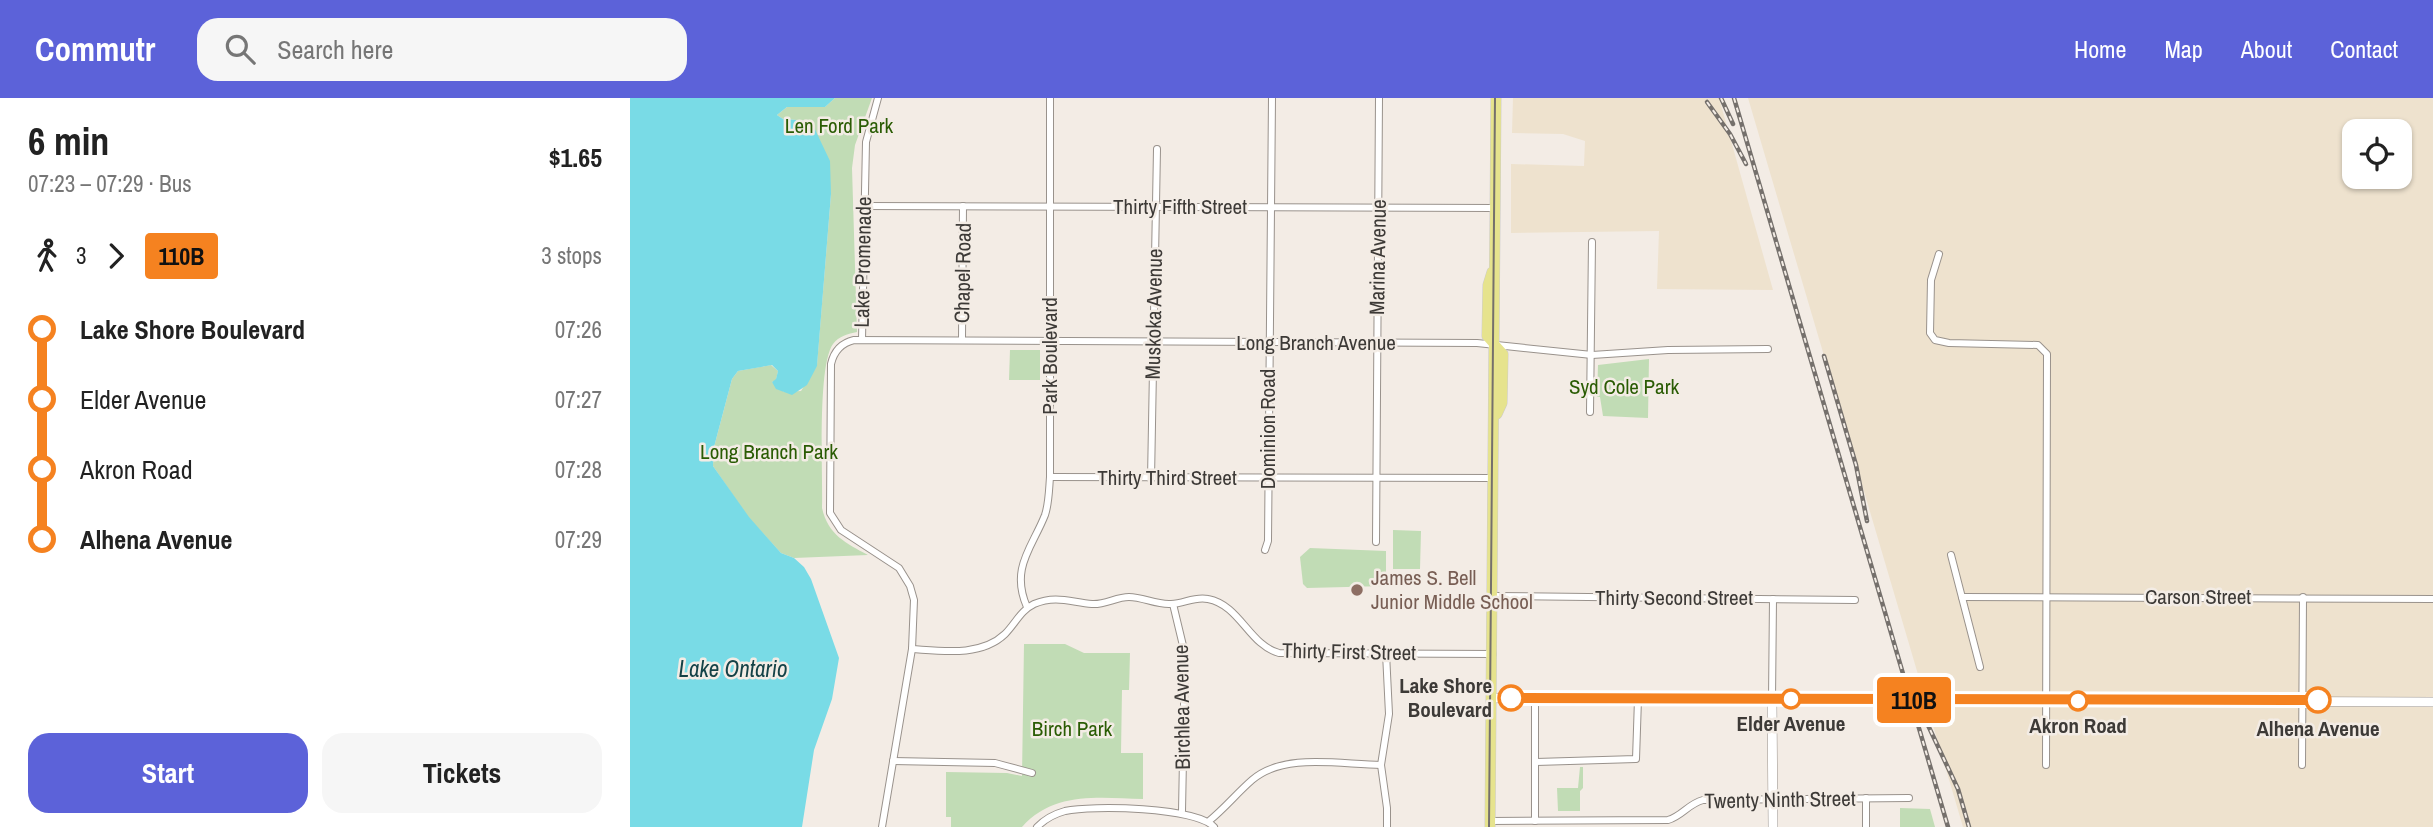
<!DOCTYPE html>
<html lang="en">
<head>
<meta charset="utf-8">
<style>
  :root { --surface:#fff; --page:#f6f6f6; --text:#222; --muted:#767676; --accent:#5c62d9 }
  body { margin:0; font-family:"Archivo Narrow",sans-serif; background:var(--page); color:var(--text); height:100vh; display:flex; flex-direction:column; font-size:26px; white-space:nowrap }
  * { box-sizing:border-box; margin:0 }
  p { font-size:23px; color:var(--muted) }
  .icon { flex:none; width:38px; height:38px; fill:none; stroke:currentColor; stroke-width:2; stroke-linecap:round; stroke-linejoin:round }
  .map { position:relative; flex:1; overflow:hidden }
  .panel { display:flex; flex-direction:column; background:var(--surface); width:630px }
  .panel>* { flex:none }
  .badge { padding:0 14px; border-radius:5px; font-size:24px; line-height:46px }
  .fabs { position:absolute; left:1712px; top:21px; display:grid; gap:14px }
  .fabs a { display:grid; place-items:center; width:70px; height:70px; border-radius:14px; background:var(--surface); box-shadow:0 2px 5px #0004; font-size:35px }
  .map>.badge { position:absolute; translate:-50% -50%; box-shadow:0 0 0 4px #fff }
  .legs { display:flex; align-items:center; gap:10px; height:77px; padding:0 28px; font-size:23px }
  .legs p { margin-inline-start:auto }
  .summary { display:flex; align-items:center; justify-content:space-between; height:119px; padding:0 28px }
  h1 { font-size:38px; font-weight:800; line-height:52px }
  .primary-button { display:flex; gap:14px; margin-top:auto; padding:14px 28px }
  .primary-button a { flex:1; height:80px; border-radius:21px; background:var(--accent); color:#fff; font-size:28px; font-weight:800; line-height:80px; text-align:center }
  .primary-button a+a { background:var(--page); color:var(--text) }
  ul { padding:0 28px; list-style:none }
  li { display:flex; align-items:center; gap:24px; height:70px; font-size:26px }
  li i { display:grid; place-items:center; width:10px; height:100%; margin:0 9px; background:currentColor }
  li i::after { content:''; width:18px; height:18px; margin:-9px; border:5px solid; border-radius:50%; background:var(--surface) }
  li p { margin-inline-start:auto }
  li:first-child i { background:linear-gradient(#0000 50%,currentColor 0) }
  li:last-child i { background:linear-gradient(currentColor 50%,#0000 0) }
  header { display:flex; align-items:center; gap:42px; box-sizing:border-box; height:98px; padding:0 35px; background:var(--accent); color:#fff }
  header strong { font-size:33px }
  nav { display:flex; gap:38px; margin-inline-start:auto; font-size:24px }
  .search { width:490px; height:63px; background:var(--page); display:flex; align-items:center; gap:18px; box-sizing:border-box; padding:0 24px; border-radius:21px; color:var(--muted); font-size:26px }
  main { display:flex; flex:1; min-height:0 }
  .map>svg:first-child { display:block }
</style>
</head>
<body>
<header>
<strong>Commutr</strong>
<div class="search"><svg class="icon" aria-label="search" viewBox="0 0 24 24"><circle cx="10" cy="10" r="6"/><path d="M15 15l6 6"/></svg>Search here</div>
<nav><a>Home</a><a>Map</a><a>About</a><a>Contact</a></nav>
</header>
<main>
<section class="panel">
<div class="summary"><div><h1>6 min</h1><p>07:23 – 07:29 · Bus</p></div><b>$1.65</b></div>
<div class="legs"><svg class="icon" aria-label="walk" viewBox="0 0 24 24"><circle cx="13" cy="4" r="2"/><path d="M13 8l-2 6 4 7M11 14l-3 7M7 12l3-4h3l4 4"/></svg>3<svg class="icon" aria-label="forward" viewBox="0 0 24 24"><path d="M9 5l7 7-7 7"/></svg><b class="badge" style="background:#f58220;color:#111">110B</b><p>3 stops</p></div>
<ul>
<li><i style="color:#f58220"></i><b>Lake Shore Boulevard</b><p>07:26</p></li>
<li><i style="color:#f58220"></i><span>Elder Avenue</span><p>07:27</p></li>
<li><i style="color:#f58220"></i><span>Akron Road</span><p>07:28</p></li>
<li><i style="color:#f58220"></i><b>Alhena Avenue</b><p>07:29</p></li>
</ul>
<div class="primary-button"><a>Start</a><a>Tickets</a></div>
</section>
<div class="map">
<svg width="1803" height="729" viewBox="0 0 1803 729">
  <rect width="100%" height="100%" fill="#f3ece5"/>
  <g fill="#eee2ce" fill-rule="evenodd">
    <polygon points="883,0 1089,0 1143,192 1027,191 1029,133 881,135 881,66 954,68 955,43 933,36 882,35"/>
    <path d="M1118,0H1803V729H1333ZM1724,33H1769V79H1724Z"/>
  </g>
  <g fill="#c1dcb5">
    <path d="M205,0H242L225,47L222,70L227,234C218,236 209,238 203,246C187,268 193,378 192,410C198,437 216,445 238,457L164,460L151,455L118,419L83,368L84,349L102,281L108,273L141,267L148,273L146,282L142,284L154,294L171,293L187,267L201,96L181,23L153,21L147,17L157,9H195Z"/>
    <polygon points="380,252 410,252 410,282 379,282"/>
    <polygon points="1019,261 1018,320 973,318 970,299 967,299 968,267"/>
    <polygon points="763,432 791,433 790,471 763,471"/>
    <polygon points="680,450 756,453 756,488 677,490 673,486 670,459"/>
    <path d="M394,546H435L454,555H500L499,592H492L491,655H513V701C469,700 424,693 392,729H321V719H316V674L377,675L392,678Z"/>
    <polygon points="950,669 953,669 953,690 950,693 950,713 928,713 927,690 948,690"/>
    <polygon points="1270,710 1300,711 1305,729 1270,729"/>
  </g>
  <polygon fill="#79dbe6" points="0,0 205,0 195,9 157,9 147,17 153,21 181,23 200,63 201,96 187,268 177,287 162,297 146,291 142,284 146,281 148,273 142,267 108,273 102,281 84,349 83,368 119,419 151,455 164,460 174,469 181,481 209,560 202,601 184,652 172,729 0,729"/>
  <g fill="none" stroke-linecap="round" stroke-linejoin="round">
    <defs>
      <g id="street">
        <polyline points="234,108 865,110"/>
        <polyline points="1309,156 1301,182 1300,235 1305,242 1319,245 1408,247 1417,256 1416,667"/>
        <polyline points="232,242 236,44 248,0"/>
        <polyline points="332,242 333,108"/>
        <polyline points="960,314 962,144"/>
        <polyline points="420,379 864,380"/>
        <polyline points="521,381 527,51"/>
        <polyline points="746,444 749,0"/>
        <polyline points="635,452 638,443 642,0"/>
        <polyline points="1321,457 1350,569"/>
        <polyline points="863,498 1225,502"/>
        <polyline points="1332,499 1803,501"/>
        <polyline points="543,506 555,556 552,713"/>
        <path d="M397,509C380,470 402,450 415,417C419,405 419,391 420,379V0"/>
        <path d="M282,551C312,553 351,559 375,536C385,526 391,512 404,506C426,497 440,504 462,506C475,507 486,499 499,499C513,499 526,507 541,506C554,506 564,498 578,501C610,507 619,547 649,555L863,556"/>
        <polyline points="756,555 759,616 751,667 757,710 757,729"/>
        <polyline points="905,600 905,723"/>
        <polyline points="1142,601 1143,501"/>
        <polyline points="263,663 365,665 402,675"/>
        <polyline points="906,664 1006,661 1008,601"/>
        <polyline points="1672,667 1673,499"/>
        <polyline points="1236,700 1236,729"/>
        <path d="M579,723C595,710 607,695 622,682C654,654 712,667 751,667"/>
        <path d="M860,723L1038,722C1052,718 1058,706 1073,702L1279,700"/>
        <path d="M252,729L282,551L284,502L280,488L269,470L211,432L200,415L201,266C204,253 211,245 224,242L847,245L962,257L1038,252L1138,251"/>
        <path d="M407,729C415,721 424,716 435,713C462,707 566,709 584,729"/>
      </g>
      <g id="secondary">
        <polyline points="862,600 1803,604"/>
        <polyline points="1142,601 1143,729"/>
      </g>
      <g id="primary">
        <polyline points="862,174 858,187 857,238 873,256 872,305 867,316"/>
        <polyline points="860,729 866,0"/>
      </g>
    </defs>
    <use href="#street" stroke="#99928c" stroke-width="8"/>
    <use href="#secondary" stroke="#99928c" stroke-width="10"/>
    <use href="#primary" stroke="#cdcccb" stroke-width="11"/>
    <use href="#street" stroke="#fff" stroke-width="6"/>
    <use href="#secondary" stroke="#fff" stroke-width="9"/>
    <use href="#primary" stroke="#e6e38d" stroke-width="10"/>
    <polyline stroke="#75706c" stroke-width="2" points="859,729 865,0"/>
    <defs>
      <g id="rail">
        <polyline points="1091,0 1103,26"/>
        <polyline points="1104,0 1318,729"/>
        <polyline points="1077,4 1100,36 1116,66"/>
        <polyline points="1194,258 1226,367 1237,423"/>
        <polyline points="1296,623 1328,691 1339,729"/>
      </g>
    </defs>
    <use href="#rail" stroke="#75706c" stroke-width="4.5"/>
    <use href="#rail" stroke="#f3ece5" stroke-width="2" stroke-dasharray="5" stroke-linecap="butt"/>
  </g>
  <g fill="none" stroke-linecap="round" stroke-linejoin="round">
    <defs>
      <polyline id="line-1" points="881,600 1688,602"/>
    </defs>
    <use href="#line-1" stroke="#fff" stroke-width="16"/>
    <use href="#line-1" stroke="#f58220" stroke-width="10"/>
  </g>
  <circle fill="#8d6e63" stroke="#f3ece5" stroke-width="2.5" cx="727" cy="492" r="7"/>
  <g fill="#fff" stroke="#f58220" stroke-width="3.5">
    <circle cx="881" cy="600" r="12"/>
    <circle cx="1161" cy="601" r="9"/>
    <circle cx="1688" cy="602" r="12"/>
    <circle cx="1448" cy="603" r="9"/>
  </g>
  <g text-anchor="middle" stroke-width="5" stroke-linejoin="round" paint-order="stroke">
    <g font-size="21" fill="#2a5c04" stroke="#f3ece5">
      <text x="209" y="35">Len Ford Park</text>
      <text x="994" y="296">Syd Cole Park</text>
      <text x="139" y="361">Long Branch Park</text>
      <text x="442" y="638">Birch Park</text>
    </g>
    <g font-size="21" fill="#3d3a37" stroke="#f3ece5">
      <text x="550" y="116">Thirty Fifth Street</text>
      <text transform="translate(748 159) rotate(-89)" y="7">Marina Avenue</text>
      <text transform="translate(233 164) rotate(-89)" y="7">Lake Promenade</text>
      <text transform="translate(333 175) rotate(-89)" y="7">Chapel Road</text>
      <text transform="translate(524 216) rotate(-89)" y="7">Muskoka Avenue</text>
      <text x="686" y="252">Long Branch Avenue</text>
      <text transform="translate(420 258) rotate(-90)" y="7">Park Boulevard</text>
      <text transform="translate(638 331) rotate(-90)" y="7">Dominion Road</text>
      <text x="537" y="387">Thirty Third Street</text>
      <text x="1568" y="506">Carson Street</text>
      <text x="1044" y="507">Thirty Second Street</text>
      <text transform="translate(719 554) rotate(1)" y="7">Thirty First Street</text>
      <text transform="translate(552 609) rotate(-91)" y="7">Birchlea Avenue</text>
      <text transform="translate(1150 702) rotate(-1)" y="7">Twenty Ninth Street</text>
    </g>
    <g font-size="21" fill="#785e54" stroke="#f3ece5" text-anchor="start">
      <text x="741" y="487">James S. Bell<tspan x="741" dy="24">Junior Middle School</tspan></text>
    </g>
    <g font-size="21" font-weight="bold" fill="#3d3a37" stroke="#f3ece5">
      <text x="862" y="595" text-anchor="end">Lake Shore<tspan x="862" dy="24">Boulevard</tspan></text>
      <text x="1161" y="633">Elder Avenue</text>
      <text x="1448" y="635">Akron Road</text>
      <text x="1688" y="638">Alhena Avenue</text>
    </g>
    <g font-size="23" font-style="italic" fill="#144247" stroke="#f3ece5">
      <text x="103" y="579">Lake Ontario</text>
    </g>
  </g>
</svg>
<div class="fabs">
<a><svg class="icon" aria-label="locate" viewBox="0 0 24 24"><circle cx="12" cy="12" r="6"/><path d="M12 2v4M12 18v4M2 12h4M18 12h4"/></svg></a>
</div>
<b class="badge" style="left:1284px;top:602px;background:#f58220;color:#111">110B</b>
</div>
</main>
</body>
</html>
